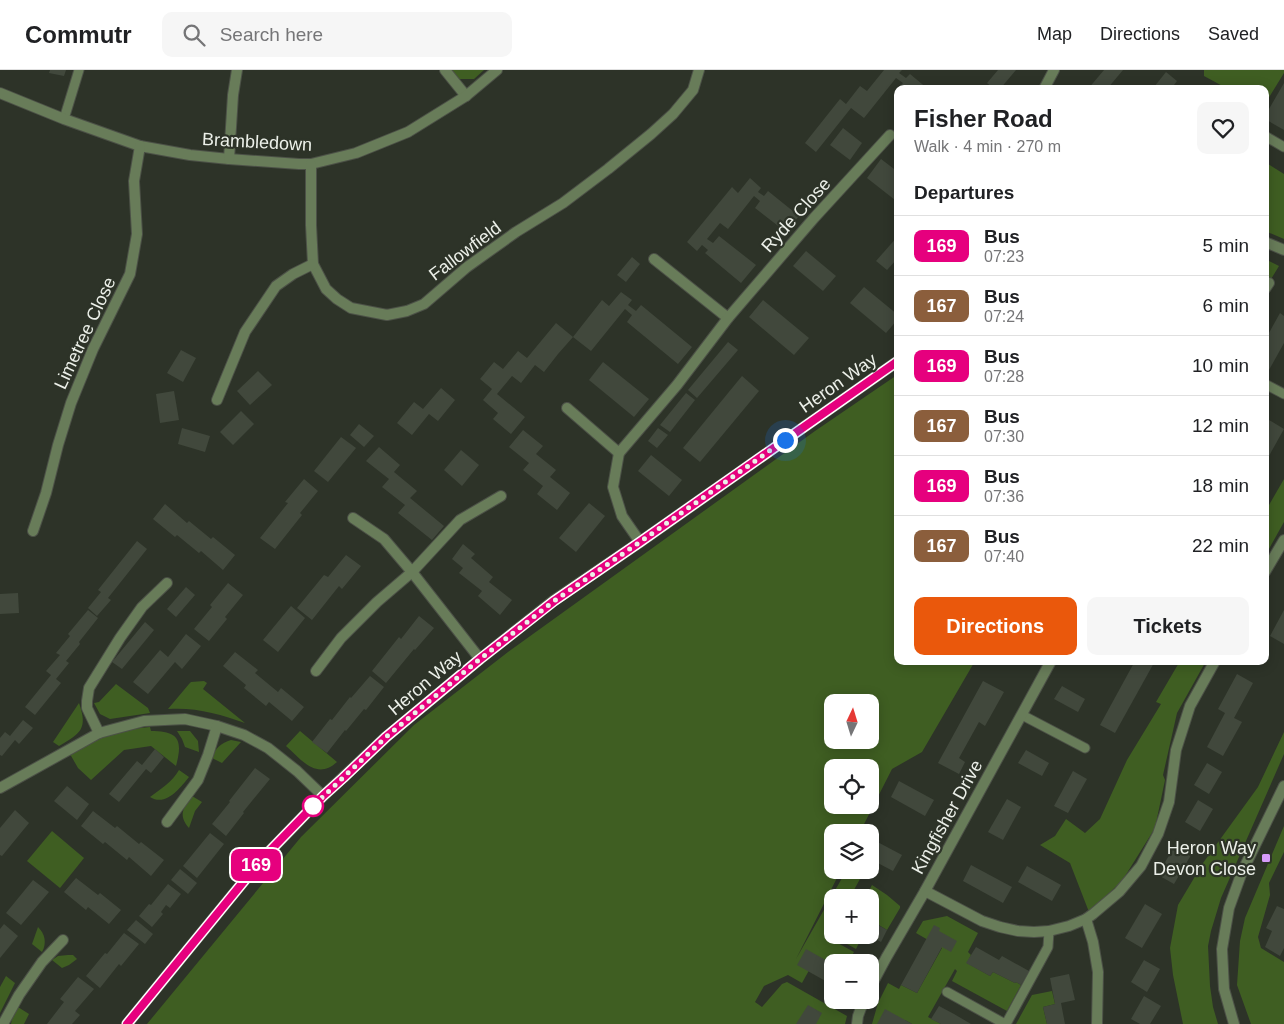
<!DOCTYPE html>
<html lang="en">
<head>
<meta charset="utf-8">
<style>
  :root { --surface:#fff; --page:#f6f6f6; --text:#202124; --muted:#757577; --line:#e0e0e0; --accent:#ea580c }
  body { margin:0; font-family:Helvetica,sans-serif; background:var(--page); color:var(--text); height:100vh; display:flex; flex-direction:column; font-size:19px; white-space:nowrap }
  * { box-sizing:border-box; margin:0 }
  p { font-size:16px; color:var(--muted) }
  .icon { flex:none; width:28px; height:28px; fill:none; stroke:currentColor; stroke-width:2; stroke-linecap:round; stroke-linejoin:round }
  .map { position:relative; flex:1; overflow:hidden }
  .side { position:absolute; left:894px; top:15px; width:375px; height:580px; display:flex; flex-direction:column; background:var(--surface); border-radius:10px; box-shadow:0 2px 12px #0003 }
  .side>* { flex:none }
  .badge { padding:0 10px; border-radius:8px; font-size:18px; line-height:32px }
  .needle { width:32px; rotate:4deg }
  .tools { position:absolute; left:824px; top:624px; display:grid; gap:10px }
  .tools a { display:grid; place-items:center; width:55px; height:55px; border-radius:10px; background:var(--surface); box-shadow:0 2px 12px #0003; font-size:25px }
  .you { position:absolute; width:25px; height:25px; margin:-12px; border:4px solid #fff; border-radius:50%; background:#1a73e8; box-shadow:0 0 0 8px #1a73e833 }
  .map>.badge { position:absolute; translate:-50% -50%; box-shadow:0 0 0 2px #fff }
  h2 { padding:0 20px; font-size:19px; line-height:45px }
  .round { display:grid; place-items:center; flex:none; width:52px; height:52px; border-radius:10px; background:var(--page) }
  .summary { display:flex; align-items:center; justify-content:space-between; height:85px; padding:0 20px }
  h1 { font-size:24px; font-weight:700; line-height:38px }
  .primary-button { display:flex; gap:10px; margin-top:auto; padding:10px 20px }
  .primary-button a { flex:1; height:58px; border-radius:10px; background:var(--accent); color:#fff; font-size:20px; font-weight:700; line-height:58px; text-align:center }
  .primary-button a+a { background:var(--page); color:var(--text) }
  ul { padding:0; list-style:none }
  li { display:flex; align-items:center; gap:15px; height:60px; padding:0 20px; border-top:1px solid var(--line) }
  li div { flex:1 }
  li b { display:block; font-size:19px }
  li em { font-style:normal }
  li .badge { min-width:55px; font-weight:700; text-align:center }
  header { display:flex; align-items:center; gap:30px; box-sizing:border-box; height:70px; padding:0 25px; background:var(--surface); border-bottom:1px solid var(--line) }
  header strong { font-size:24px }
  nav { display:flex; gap:28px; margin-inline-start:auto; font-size:18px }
  .search { width:350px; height:45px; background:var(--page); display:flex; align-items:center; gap:12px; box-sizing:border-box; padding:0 18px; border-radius:10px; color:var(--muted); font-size:19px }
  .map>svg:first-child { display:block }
</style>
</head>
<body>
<header>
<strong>Commutr</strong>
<div class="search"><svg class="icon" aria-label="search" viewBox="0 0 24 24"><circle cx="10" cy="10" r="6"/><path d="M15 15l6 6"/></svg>Search here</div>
<nav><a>Map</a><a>Directions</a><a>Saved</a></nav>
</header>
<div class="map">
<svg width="1284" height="954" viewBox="0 0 1284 954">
  <rect width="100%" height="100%" fill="#2d3328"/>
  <g fill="#3f5e22" fill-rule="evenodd">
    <polygon points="451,0 484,0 474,9 459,9"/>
    <polygon points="1204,0 1284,0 1284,3 1265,34 1265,19 1228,19 1204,6"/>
    <polygon points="1265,92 1284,104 1284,169 1265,161"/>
    <polygon points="1265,189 1279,196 1265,219"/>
    <path d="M897,305L898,591H975L922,682L892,699L860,762H832V800H841L796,889L846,801L860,809L850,827L832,828V865H863L856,879L827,863L825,866L854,882L848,892H844L832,886L829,892L817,886L802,913L788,905L764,916L755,932L762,937L782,914L787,912L847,946L845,954H147L301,767L414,655L508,582L815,361ZM832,632H870V670H832ZM832,698H870V735H832Z"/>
    <polygon points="1284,409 1284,452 1265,486 1265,442"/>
    <polygon points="1180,591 1206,591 1177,643 1163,705 1165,710 1155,758 1122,811 1089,842 1070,793 1040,775 1055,766 1066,749 1085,763 1100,749 1127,690 1161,634 1156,632"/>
    <path d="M204,611L207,613L203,619L245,653C220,644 195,637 168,639L189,614L191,612Z"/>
    <polygon points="116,614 148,638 150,643 110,649 100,644 94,633 99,632"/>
    <path d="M79,633C88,659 81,663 59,676L53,672Z"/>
    <path d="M150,657L151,661C179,661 183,670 176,696L151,676L124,680L91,710L78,698L70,684C83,677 96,669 110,664C123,660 137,658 150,657Z"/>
    <polygon points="177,661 190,661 198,671 199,682 185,677 182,669"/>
    <path d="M300,661L337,692C316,711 301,689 286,676Z"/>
    <polygon points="1284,662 1284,684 1221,828 1211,861 1208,876 1210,916 1213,937 1218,954 1183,954 1173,905 1170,878 1178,835 1203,793 1258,717"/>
    <path d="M231,670L241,672L222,693L212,688C215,678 221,673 231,670Z"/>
    <path d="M179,700L189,707C180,718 166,737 150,727C161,719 172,712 179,700Z"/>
    <path d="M192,726L202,732L195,741L189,758C178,745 183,738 192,726Z"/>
    <polygon points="1284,756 1284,782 1269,813 1270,825 1258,867 1261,878 1284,892 1284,954 1251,954 1237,915 1240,871 1245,848"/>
    <polygon points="52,761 84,788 60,818 27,791"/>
    <polygon points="872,815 887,825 900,836 900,838 887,860 872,851 870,853 870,828 865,828"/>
    <polygon points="947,846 978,863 968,882 971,885 967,893 990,906 993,902 1015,913 1016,912 1021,915 1007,941 952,911 957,901 955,899 928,947 941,954 912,954 905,950 902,954 872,954 878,933 888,913 899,919 901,915 917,923 942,878 916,863 923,851"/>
    <path d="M38,857C45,864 47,873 42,882L32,874Z"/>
    <polygon points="68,885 73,885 77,889 69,895 62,898 52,890 58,886"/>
    <polygon points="6,906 15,913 0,943 0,917"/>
    <polygon points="1052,921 1055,934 1043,937 1047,954 1016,954 1032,925"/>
    <polygon points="18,937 29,944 24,954 11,954 12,949"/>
  </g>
  <g fill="#41483c">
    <polygon points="50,0 66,0 64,6 49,3"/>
    <polygon points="884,0 902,0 899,3 906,8 910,4 928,19 898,19 903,13 896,8 864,48 851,38 816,82 805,73 840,29 846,34 860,16 867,21"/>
    <polygon points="998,0 1016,0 1000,19 994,19 987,13"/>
    <polygon points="1104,0 1123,0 1107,19 1088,19"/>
    <polygon points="1166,2 1177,11 1171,19 1155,19 1154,17"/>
    <polygon points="1284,13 1284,60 1265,49 1265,46"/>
    <polygon points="843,58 862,73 850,90 830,75"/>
    <polygon points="881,89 898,102 898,127 895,130 867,108"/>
    <polygon points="750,108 761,118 758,122 764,126 768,121 799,146 786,162 755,138 760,131 754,126 728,159 720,153 707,169 713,173 719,166 756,195 741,213 705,183 708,180 702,175 697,181 687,172 732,117 738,123"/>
    <polygon points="898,166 898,188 887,200 876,191"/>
    <polygon points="806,181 836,206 823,221 793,196"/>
    <polygon points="632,187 640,194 626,212 617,205"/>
    <polygon points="864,217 898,245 898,249 886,263 850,233"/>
    <polygon points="621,222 632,230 628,235 636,241 641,235 692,277 678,294 627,252 632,245 625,239 591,281 573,267 602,230 609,236"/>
    <polygon points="763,230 809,268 794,285 749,247"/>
    <polygon points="1280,243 1284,246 1284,273 1269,300 1265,298 1265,270"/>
    <polygon points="556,253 573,267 558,284 544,302 535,295 521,313 512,306 497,324 525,347 511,364 493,349 498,343 483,330 492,319 480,309 494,292 503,299 518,281 527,288"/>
    <polygon points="728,272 738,280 697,328 688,320"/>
    <polygon points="181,280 196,288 183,312 167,303"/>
    <polygon points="603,292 649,329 634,347 589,310"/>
    <polygon points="258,301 272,315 250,335 237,321"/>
    <polygon points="742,306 759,321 700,392 683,378"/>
    <polygon points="441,318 455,330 438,351 429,344 412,365 397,353 414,332 423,339"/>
    <polygon points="174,321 179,350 160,353 156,324"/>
    <polygon points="686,323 695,330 670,362 660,355"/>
    <polygon points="241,341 254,354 233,375 220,362"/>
    <polygon points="1269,350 1284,359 1265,393 1265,358"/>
    <polygon points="359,354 374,366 364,377 350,365"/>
    <polygon points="182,358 210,366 205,382 178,374"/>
    <polygon points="658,358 668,365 657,378 648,371"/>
    <polygon points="523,360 543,376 536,384 556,400 550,407 570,423 557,440 537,424 543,416 523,400 529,393 509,377"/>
    <polygon points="341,367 356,378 328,412 314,401"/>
    <polygon points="379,377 400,395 394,402 417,421 410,428 444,456 432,470 398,443 405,435 382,417 389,409 366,391"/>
    <polygon points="461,380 479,395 462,416 444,400"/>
    <polygon points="651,385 682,410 669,426 638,401"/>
    <polygon points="304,409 318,421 300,443 302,445 275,479 260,468 288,433 285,432"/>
    <polygon points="589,433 605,446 576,482 559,468"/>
    <polygon points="165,434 187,453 189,451 211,469 213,467 235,485 223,500 201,481 199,483 177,465 175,467 153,449"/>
    <polygon points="137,471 147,479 108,528 111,530 97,546 88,538 101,522 98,520"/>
    <polygon points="463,474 475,484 471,488 493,507 489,512 512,530 500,545 478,526 482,521 459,503 463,498 452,489"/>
    <polygon points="346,485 361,496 342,519 339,516 312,550 297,538 324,505 328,507"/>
    <polygon points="228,513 243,525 225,547 227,549 209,571 194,559 212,537 210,535"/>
    <polygon points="186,517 195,525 176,547 167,539"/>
    <polygon points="18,523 19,543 0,544 0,524"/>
    <polygon points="291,536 305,548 278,582 263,570"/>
    <polygon points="88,540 98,548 79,572 80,574 66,591 69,593 56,609 61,613 35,645 25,637 51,605 46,601 60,585 56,583 70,566 68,564"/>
    <polygon points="1284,540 1284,574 1270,566"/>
    <polygon points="419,546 434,558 415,580 414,579 386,613 372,601 399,567 401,569"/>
    <polygon points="145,552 154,560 122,599 112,592"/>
    <polygon points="186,564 201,576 182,599 175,592 148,624 133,612 160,580 168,587"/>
    <polygon points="235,582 258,600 255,603 278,622 281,618 304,637 292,651 269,632 266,636 244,618 246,615 223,596"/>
    <polygon points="1135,591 1155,591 1115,663 1100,655"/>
    <polygon points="1237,604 1253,613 1234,648 1242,652 1223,686 1207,677 1225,643 1218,639"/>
    <polygon points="370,606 384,617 366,640 364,639 346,661 345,660 327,683 312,672 330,649 332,650 350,627 351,628"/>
    <polygon points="983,611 1004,622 985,656 979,652 959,688 965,692 959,704 938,693"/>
    <polygon points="1062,616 1085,629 1078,642 1054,629"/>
    <polygon points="23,650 33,658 19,674 15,670 2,686 0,685 0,668 5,662 10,666"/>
    <polygon points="155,679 164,687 151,703 146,699 119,732 109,724 137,691 142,695"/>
    <polygon points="1026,680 1049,693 1042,706 1018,693"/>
    <polygon points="1207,693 1222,702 1209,724 1194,715"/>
    <polygon points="255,698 270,709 243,742 244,743 226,766 212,754 230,732 229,731"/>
    <polygon points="1073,701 1087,709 1068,743 1054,736"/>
    <polygon points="899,711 934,730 925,746 891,727"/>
    <polygon points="67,716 89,734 77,750 54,731"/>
    <polygon points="1007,729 1021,737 1003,770 988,762"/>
    <polygon points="1198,730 1213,739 1200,761 1185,752"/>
    <polygon points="15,740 29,753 2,786 0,785 0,758"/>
    <polygon points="93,741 115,758 117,756 139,774 141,772 164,790 151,806 129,787 127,790 105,772 103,774 81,756"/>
    <polygon points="210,763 224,774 197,808 183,796"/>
    <polygon points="870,768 902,785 893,801 870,789"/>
    <polygon points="1177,771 1194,780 1174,814 1158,805"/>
    <polygon points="971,795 1012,817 1003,833 963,811"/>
    <polygon points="1027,796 1061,815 1052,831 1018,812"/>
    <polygon points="180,799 197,813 188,824 171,810"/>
    <polygon points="76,808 98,825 100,823 121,840 109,854 88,837 86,840 64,822"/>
    <polygon points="33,810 49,822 21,855 6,843"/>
    <polygon points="168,814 181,824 170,838 166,835 161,842 163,844 152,857 139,846 149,834 151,835"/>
    <polygon points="832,832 832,843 828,840"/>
    <polygon points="1145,834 1162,844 1142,878 1125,868"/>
    <polygon points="1277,836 1284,839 1284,878 1280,886 1265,877 1272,861 1266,858"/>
    <polygon points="136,850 153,864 145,874 127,860"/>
    <polygon points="871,851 887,860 881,872 870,866 870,853"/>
    <polygon points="4,854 18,866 0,888 0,859"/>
    <polygon points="934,855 940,858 939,861 957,871 951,882 942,877 917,923 901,915"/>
    <polygon points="124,863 139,874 121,896 119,894 100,918 86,906 105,883 107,884"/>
    <polygon points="976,877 999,890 1002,886 1029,901 1021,915 1016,912 1015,913 993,902 990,906 966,893"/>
    <polygon points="806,879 829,892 832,886 844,892 832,892 832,918 828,915 829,913 797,895"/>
    <polygon points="1144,890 1160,899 1147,922 1131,912"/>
    <polygon points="1069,904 1075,930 1061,933 1065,954 1047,954 1043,937 1055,934 1050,908"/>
    <polygon points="78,907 94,919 75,941 80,945 72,954 47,954 64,932 60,929"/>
    <polygon points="1144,926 1161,936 1150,954 1140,954 1131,949"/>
    <polygon points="808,935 822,943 816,954 796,954"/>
    <polygon points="939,936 954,944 971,954 941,954 931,949"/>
    <polygon points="885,939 905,950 912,954 877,954"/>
  </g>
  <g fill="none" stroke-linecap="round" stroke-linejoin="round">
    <defs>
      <g id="lane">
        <polyline points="64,49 79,0"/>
        <polyline points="1265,66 1284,77"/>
        <polyline points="1265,314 1284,324"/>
        <polyline points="1022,645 1085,678"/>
        <polyline points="947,922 1005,954"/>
        <polyline points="1006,954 1048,877 1049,861"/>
      </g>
      <g id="street">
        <polyline points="445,0 466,26"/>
        <polyline points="1044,19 1054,0"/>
        <polyline points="0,23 64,49 140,76 190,85 229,89 299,94 311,94 356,83 408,62 466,26 497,0"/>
        <polyline points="229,89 233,25 237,0"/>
        <polyline points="311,94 311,155 313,194 326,219 337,229 351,238 387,245 407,241 424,234 467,197 516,162 563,133 608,99 651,64 673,44 693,20 699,0"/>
        <polyline points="1265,172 1284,180"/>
        <polyline points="654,189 728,248"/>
        <polyline points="1265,219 1269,213"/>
        <polyline points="217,330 245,262 276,216 293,204 313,194"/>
        <polyline points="567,338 619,383"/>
        <polyline points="353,448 384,469 412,502 480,589"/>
        <polyline points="33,461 46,423 58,375 71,333 93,279 130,204 137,164 134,111 140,76"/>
        <polyline points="640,472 622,446 613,417 619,383 677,315 728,248 814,148 890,65"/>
        <polyline points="1265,502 1284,470"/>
        <polyline points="316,601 341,568 377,532 412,502 460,450 501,426"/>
        <polyline points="99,663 87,638 87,631 89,618 120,568 142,537 167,513"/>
        <polyline points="0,718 99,663 144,651 185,649 217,656 244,665 268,678 297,701 323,726"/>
        <polyline points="167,752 198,710 208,685 217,656"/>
        <polyline points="925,821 982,851 1000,857 1018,861 1034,862 1049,861 1069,856 1086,849 1093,844 1119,822 1141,796 1158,764 1169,732 1176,680 1190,636 1215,591"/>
        <polyline points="1086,849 1093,872 1098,902 1097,954"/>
        <polyline points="870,918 886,888 925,821 1051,591"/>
        <polyline points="3,954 19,925 42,892 63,870"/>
        <polyline points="127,954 262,789 323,726 386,667 480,589 553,531 640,472 898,291"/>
        <polyline points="857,954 858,946 864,930"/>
        <polyline points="1234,954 1224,919 1222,879 1229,838 1242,802 1284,716"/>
      </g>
    </defs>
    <use href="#lane" stroke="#4c5147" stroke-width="11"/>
    <use href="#street" stroke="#4c5147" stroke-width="12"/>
    <use href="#lane" stroke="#687c59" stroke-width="9"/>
    <use href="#street" stroke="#687c59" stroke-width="10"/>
  </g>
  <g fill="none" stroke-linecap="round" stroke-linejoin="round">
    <defs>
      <polyline id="line" points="127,954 262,789 323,726 343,708 386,667 480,589 554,531 640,472 898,291"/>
    </defs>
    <use href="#line" stroke="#fff" stroke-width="11"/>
    <use href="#line" stroke="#e6007e" stroke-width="8"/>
    <polyline stroke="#ecf0e9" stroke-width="5" stroke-dasharray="0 9" points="313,736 311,738 386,667 480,589 554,531 640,472 785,370"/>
  </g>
  <circle fill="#fff" stroke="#e6007e" stroke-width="2.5" cx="313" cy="736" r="10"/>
  <rect fill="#d69bfa" stroke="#2d3328" stroke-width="2" x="1261" y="783" width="10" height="10" rx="2.5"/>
  <g text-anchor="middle" stroke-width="4.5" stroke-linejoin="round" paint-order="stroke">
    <g font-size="18" fill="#ecf0e9" stroke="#2d3328">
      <text transform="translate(257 72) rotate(3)" y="6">Brambledown</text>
      <text transform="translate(796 145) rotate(-48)" y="6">Ryde Close</text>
      <text transform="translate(465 181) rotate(-37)" y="6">Fallowfield</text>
      <text transform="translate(85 263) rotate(-65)" y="6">Limetree Close</text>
      <text transform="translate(838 313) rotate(-35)" y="6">Heron Way</text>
      <text transform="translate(425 613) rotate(-40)" y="6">Heron Way</text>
      <text transform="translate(947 747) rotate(-61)" y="6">Kingfisher Drive</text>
    </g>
    <g font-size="18" fill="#ecf0e9" stroke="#2d3328" text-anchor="end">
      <text x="1256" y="784">Heron Way<tspan x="1256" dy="21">Devon Close</tspan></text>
    </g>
  </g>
</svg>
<div class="tools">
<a><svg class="needle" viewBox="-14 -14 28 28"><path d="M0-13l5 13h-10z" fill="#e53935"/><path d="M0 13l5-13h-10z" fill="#757577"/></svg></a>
<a><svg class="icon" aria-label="locate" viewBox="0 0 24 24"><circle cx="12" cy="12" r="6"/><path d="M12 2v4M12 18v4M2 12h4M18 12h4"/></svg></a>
<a><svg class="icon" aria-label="layers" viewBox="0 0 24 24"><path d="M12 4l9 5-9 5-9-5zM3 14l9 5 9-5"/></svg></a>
<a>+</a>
<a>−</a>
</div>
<div class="you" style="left:785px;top:370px"></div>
<b class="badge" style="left:256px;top:795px;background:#e6007e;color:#fff">169</b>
<section class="side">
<div class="summary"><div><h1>Fisher Road</h1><p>Walk · 4 min · 270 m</p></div><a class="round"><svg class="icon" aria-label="heart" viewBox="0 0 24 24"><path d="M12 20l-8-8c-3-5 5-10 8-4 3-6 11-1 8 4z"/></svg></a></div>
<h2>Departures</h2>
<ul>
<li><span class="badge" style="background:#e6007e;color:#fff">169</span><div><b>Bus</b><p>07:23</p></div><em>5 min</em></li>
<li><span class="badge" style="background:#8b5e3c;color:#fff">167</span><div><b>Bus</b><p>07:24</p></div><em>6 min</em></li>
<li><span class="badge" style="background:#e6007e;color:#fff">169</span><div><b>Bus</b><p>07:28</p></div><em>10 min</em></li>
<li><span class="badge" style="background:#8b5e3c;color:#fff">167</span><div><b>Bus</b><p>07:30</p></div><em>12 min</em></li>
<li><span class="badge" style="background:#e6007e;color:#fff">169</span><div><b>Bus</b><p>07:36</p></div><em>18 min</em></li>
<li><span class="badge" style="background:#8b5e3c;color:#fff">167</span><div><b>Bus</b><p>07:40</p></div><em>22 min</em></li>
</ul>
<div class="primary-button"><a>Directions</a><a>Tickets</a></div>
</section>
</div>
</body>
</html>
